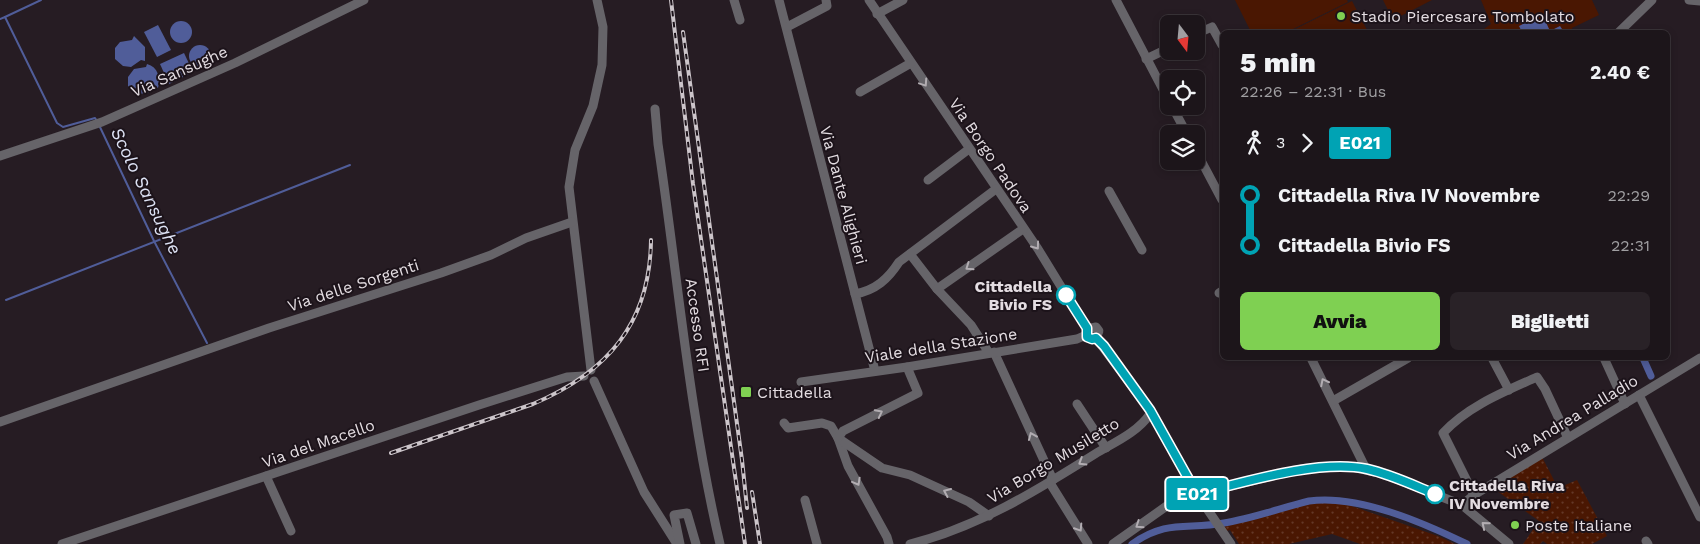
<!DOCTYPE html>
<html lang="it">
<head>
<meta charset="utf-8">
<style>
  :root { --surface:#1c151a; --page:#292227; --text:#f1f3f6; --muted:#a09fa2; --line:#3a3439; --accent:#7fd052 }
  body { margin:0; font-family:"Work Sans",sans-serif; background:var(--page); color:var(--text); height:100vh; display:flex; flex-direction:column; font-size:19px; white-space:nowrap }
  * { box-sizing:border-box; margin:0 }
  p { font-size:16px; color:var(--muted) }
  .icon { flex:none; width:28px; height:28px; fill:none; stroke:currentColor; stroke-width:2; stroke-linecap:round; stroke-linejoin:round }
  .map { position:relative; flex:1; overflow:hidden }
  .panel { position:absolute; left:1220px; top:30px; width:450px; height:330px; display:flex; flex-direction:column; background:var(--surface); border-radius:8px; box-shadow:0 2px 8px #0003,0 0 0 1px var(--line) }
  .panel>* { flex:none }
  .badge { padding:0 10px; border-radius:4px; font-size:18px; line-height:32px }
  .needle { width:32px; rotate:164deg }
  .controls { position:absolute; left:1160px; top:15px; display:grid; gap:10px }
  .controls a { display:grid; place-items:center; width:45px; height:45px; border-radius:8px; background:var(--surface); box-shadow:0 2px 8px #0003,0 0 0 1px var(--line); font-size:25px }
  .map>.badge { position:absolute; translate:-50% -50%; box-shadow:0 0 0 2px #fff }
  .legs { display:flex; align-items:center; gap:8px; height:55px; padding:0 20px; font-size:16px }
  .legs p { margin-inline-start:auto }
  .summary { display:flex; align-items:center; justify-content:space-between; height:85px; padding:0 20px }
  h1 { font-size:28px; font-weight:800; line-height:38px }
  .action { display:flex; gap:10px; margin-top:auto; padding:10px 20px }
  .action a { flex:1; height:58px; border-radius:8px; background:var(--accent); color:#111; font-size:20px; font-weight:800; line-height:58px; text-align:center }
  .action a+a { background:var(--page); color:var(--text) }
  ul { padding:0 20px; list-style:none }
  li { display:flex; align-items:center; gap:18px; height:50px; font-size:19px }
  li i { display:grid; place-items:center; width:8px; height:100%; margin:0 6px; background:currentColor }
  li i::after { content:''; width:12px; height:12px; margin:-6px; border:4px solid; border-radius:50%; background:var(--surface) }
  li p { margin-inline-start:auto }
  li:first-child i { background:linear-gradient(#0000 50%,currentColor 0) }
  li:last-child i { background:linear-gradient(currentColor 50%,#0000 0) }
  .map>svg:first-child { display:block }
</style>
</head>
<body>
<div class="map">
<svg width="1700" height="544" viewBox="0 0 1700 544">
  <defs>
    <pattern id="park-dots" width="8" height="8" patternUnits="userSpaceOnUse" patternTransform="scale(1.25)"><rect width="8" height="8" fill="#4a1702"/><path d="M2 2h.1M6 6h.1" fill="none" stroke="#643827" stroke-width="1.8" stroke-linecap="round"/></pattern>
  </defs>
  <rect width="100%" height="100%" fill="#261c23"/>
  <g fill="url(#park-dots)">
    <polygon points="1541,455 1558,488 1577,480 1607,536 1592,544 1547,544 1543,541 1540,544 1523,544 1539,521 1490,486"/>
    <polygon points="1323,502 1343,503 1438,536 1455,544 1360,544 1332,534 1289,544 1239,544 1230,530 1226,531 1223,527 1299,506"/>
  </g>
  <g fill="#4a1702">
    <polygon points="1235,0 1347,0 1348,2 1287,32 1251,32"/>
    <polygon points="1383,0 1432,0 1393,20"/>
    <polygon points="1481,0 1592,0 1599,15 1572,28 1573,32 1485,32 1484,29 1491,24"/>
    <polygon points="1352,1 1368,32 1289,32"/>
  </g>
  <g fill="#505d99">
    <polygon points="1537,17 1539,20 1544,18 1550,31 1560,26 1564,32 1522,32 1519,26"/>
    <circle cx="181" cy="32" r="11"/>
    <polygon points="158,25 171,50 157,57 144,32"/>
    <polygon points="134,36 145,47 145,61 141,60 131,67 123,66 115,59 115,48 120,42 132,40"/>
    <circle cx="200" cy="56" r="11"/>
    <polygon points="184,53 193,72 169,84 160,64"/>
    <path d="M147,64C158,67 161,78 158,88L155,86L148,93L137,94L128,86V77L134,69L146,67Z"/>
  </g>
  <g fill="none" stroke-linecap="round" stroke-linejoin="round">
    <g stroke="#505d99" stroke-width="2">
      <polyline points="5,17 41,0"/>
      <polyline points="0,19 5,17 57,123 63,127 95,118 97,121"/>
      <polyline points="99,125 154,241 207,343"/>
      <polyline points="6,300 350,165"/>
    </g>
    <g stroke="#505d99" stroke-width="7">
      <polyline points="1643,358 1651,376"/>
      <path d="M1132,544C1168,519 1187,530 1224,523C1253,518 1281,508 1309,501C1358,494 1424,523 1467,544"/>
    </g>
    <g stroke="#666469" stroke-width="9">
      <polyline points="734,0 740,20"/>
      <polyline points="779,0 875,371"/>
      <polyline points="869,0 1038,249 1087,329"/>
      <polyline points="1116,0 1169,101"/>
      <polyline points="1689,0 1700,1"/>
      <polyline points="877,14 903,0"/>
      <polyline points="787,27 827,6 826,0"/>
      <polyline points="1619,32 1652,0"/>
      <polyline points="1196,34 1212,27 1222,45"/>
      <polyline points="1146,59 1169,48"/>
      <polyline points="860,92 911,63"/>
      <polyline points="1172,106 1187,134"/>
      <path d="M655,109L658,144C678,277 689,413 720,544"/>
      <polyline points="1196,151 1222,200"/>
      <polyline points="0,156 102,122 235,63 364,0"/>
      <polyline points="928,180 969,149"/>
      <polyline points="1109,191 1142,250"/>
      <polyline points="910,254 937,289"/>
      <polyline points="1219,293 1222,291"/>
      <path d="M855,294C876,290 888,279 899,262L996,189"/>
      <polyline points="1087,329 1096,327 1099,331 1096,338"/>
      <polyline points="1096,338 1150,410 1197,494 1231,544"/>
      <polyline points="994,352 1053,480"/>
      <polyline points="989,353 971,325 937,289 1023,229"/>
      <polyline points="1311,358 1366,469"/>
      <polyline points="1492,358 1509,390"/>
      <polyline points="1604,358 1625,404"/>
      <polyline points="591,370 569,187 575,150 593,106 602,65 603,27 597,0"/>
      <polyline points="594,381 644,492 677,544"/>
      <polyline points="801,382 907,367 1077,339 1086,335"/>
      <polyline points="1639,395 1700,517"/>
      <polyline points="1333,401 1408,358"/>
      <polyline points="1077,404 1106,448"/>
      <polyline points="0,422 269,328 441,273 491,255 526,238 572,222"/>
      <polyline points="784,423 788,428 822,423 831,426 838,438 848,466 887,537 889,544"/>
      <polyline points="838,438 882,468 910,475 969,502 989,516"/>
      <polyline points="838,438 843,431 918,393 907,367"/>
      <polyline points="266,476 291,531"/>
      <polyline points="1050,483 1088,544"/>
      <path d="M1474,495L1443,433C1468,406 1504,392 1537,377L1545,389L1567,436"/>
      <polyline points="805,500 817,544"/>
      <polyline points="1462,505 1474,495 1700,358"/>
      <polyline points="1646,541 1648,544"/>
      <polyline points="62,544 479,405 567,377 584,376"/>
      <polyline points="680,544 674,515 687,513 696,544"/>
      <path d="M910,544C978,527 1036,491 1095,454C1113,443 1137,433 1150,414"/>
      <polyline points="1113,544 1168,505 1197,494 1302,469 1347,466 1384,474 1462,505 1509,544"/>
    </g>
    <defs>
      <g id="rail">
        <polyline points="671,0 693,184 745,544"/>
        <polyline points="683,32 742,460 747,508"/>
        <path d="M391,453L533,404C608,372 650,323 651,240"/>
        <polyline points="752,492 760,544"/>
      </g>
    </defs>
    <use href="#rail" stroke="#ccc5ca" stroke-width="4"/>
    <use href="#rail" stroke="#1c131a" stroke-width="2" stroke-dasharray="5.5" stroke-linecap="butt"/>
  </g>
  <defs><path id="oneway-chevron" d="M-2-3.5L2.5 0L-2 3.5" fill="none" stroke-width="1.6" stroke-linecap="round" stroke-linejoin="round" transform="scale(1.25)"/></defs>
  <g stroke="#b2adb2">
    <use href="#oneway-chevron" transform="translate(924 83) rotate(56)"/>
    <use href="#oneway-chevron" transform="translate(1036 246) rotate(54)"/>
    <use href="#oneway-chevron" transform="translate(969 267) rotate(145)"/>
    <use href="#oneway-chevron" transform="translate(1324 382) rotate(-117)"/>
    <use href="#oneway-chevron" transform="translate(879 413) rotate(-27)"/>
    <use href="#oneway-chevron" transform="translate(1032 436) rotate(-113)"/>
    <use href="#oneway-chevron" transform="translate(1082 462) rotate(148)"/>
    <use href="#oneway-chevron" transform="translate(857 482) rotate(61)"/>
    <use href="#oneway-chevron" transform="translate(947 492) rotate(-156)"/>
    <use href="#oneway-chevron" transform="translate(1139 525) rotate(146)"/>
    <use href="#oneway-chevron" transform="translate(1485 525) rotate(-140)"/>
    <use href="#oneway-chevron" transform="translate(1079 528) rotate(57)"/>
  </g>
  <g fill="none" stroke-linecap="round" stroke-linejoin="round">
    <defs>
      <path id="line-1" d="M1066,295L1087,328V337L1092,339L1096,338L1104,346L1150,410L1197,494C1245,482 1319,459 1367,469C1390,474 1413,485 1435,494"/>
    </defs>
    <use href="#line-1" stroke="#fff" stroke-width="11"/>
    <use href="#line-1" stroke="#00a3b4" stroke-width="8"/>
  </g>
  <g fill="#7fd052" stroke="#1c131a" stroke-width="2">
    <circle cx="1341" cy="16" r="5"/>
    <rect x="740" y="386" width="12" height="12" rx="2.5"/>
    <circle cx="1515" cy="525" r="5"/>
  </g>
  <g fill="#fff" stroke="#00a3b4" stroke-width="2.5">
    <circle cx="1066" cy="295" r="9"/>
    <circle cx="1435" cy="494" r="9"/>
  </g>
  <g text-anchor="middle" stroke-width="4" stroke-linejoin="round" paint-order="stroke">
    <g font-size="16" fill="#e4dde2" stroke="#1c131a" text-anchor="start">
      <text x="1351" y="22">Stadio Piercesare Tombolato</text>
      <text x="757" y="398">Cittadella</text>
      <text x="1525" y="531">Poste Italiane</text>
    </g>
    <g font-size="16" fill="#e4dde2" stroke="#1c131a">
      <text transform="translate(179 71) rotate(-24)" y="6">Via Sansughe</text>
      <text transform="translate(991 155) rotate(56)" y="6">Via Borgo Padova</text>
      <text transform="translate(844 195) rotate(75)" y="6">Via Dante Alighieri</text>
      <text transform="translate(353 285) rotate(-18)" y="6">Via delle Sorgenti</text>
      <text transform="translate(698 325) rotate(82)" y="6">Accesso RFI</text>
      <text transform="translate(941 345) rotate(-9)" y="6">Viale della Stazione</text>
      <text transform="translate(1572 417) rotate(-31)" y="6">Via Andrea Palladio</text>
      <text transform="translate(318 443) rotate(-19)" y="6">Via del Macello</text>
      <text transform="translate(1053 460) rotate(-31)" y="6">Via Borgo Musiletto</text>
    </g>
    <g font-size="16" font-weight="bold" fill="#e4dde2" stroke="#1c131a" text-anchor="end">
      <text x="1052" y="292">Cittadella<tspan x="1052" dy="18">Bivio FS</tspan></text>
      <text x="1449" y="491" text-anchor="start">Cittadella Riva<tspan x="1449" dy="18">IV Novembre</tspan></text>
    </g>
    <g font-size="18" font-style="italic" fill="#dee3f5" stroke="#1c131a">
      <text transform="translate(146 191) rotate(64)" y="6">Scolo Sansughe</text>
    </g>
  </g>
</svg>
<div class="controls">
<a><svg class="needle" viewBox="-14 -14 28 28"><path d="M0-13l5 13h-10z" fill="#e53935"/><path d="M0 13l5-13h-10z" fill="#a09fa2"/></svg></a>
<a><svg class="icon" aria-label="locate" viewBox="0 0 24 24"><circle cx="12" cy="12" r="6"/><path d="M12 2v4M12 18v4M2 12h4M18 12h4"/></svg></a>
<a><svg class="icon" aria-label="layers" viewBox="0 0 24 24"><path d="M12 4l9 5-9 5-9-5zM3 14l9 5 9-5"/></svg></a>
</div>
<b class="badge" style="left:1197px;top:494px;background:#00a3b4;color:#fff">E021</b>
<section class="panel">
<div class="summary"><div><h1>5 min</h1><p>22:26 – 22:31 · Bus</p></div><b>2.40 €</b></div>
<div class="legs"><svg class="icon" aria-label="walk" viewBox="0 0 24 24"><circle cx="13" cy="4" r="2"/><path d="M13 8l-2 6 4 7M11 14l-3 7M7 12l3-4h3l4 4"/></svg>3<svg class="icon" aria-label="forward" viewBox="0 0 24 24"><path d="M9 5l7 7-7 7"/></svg><b class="badge" style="background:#00a3b4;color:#fff">E021</b></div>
<ul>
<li><i style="color:#00a3b4"></i><b>Cittadella Riva IV Novembre</b><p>22:29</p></li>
<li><i style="color:#00a3b4"></i><b>Cittadella Bivio FS</b><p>22:31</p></li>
</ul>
<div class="action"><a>Avvia</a><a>Biglietti</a></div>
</section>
</div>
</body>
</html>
